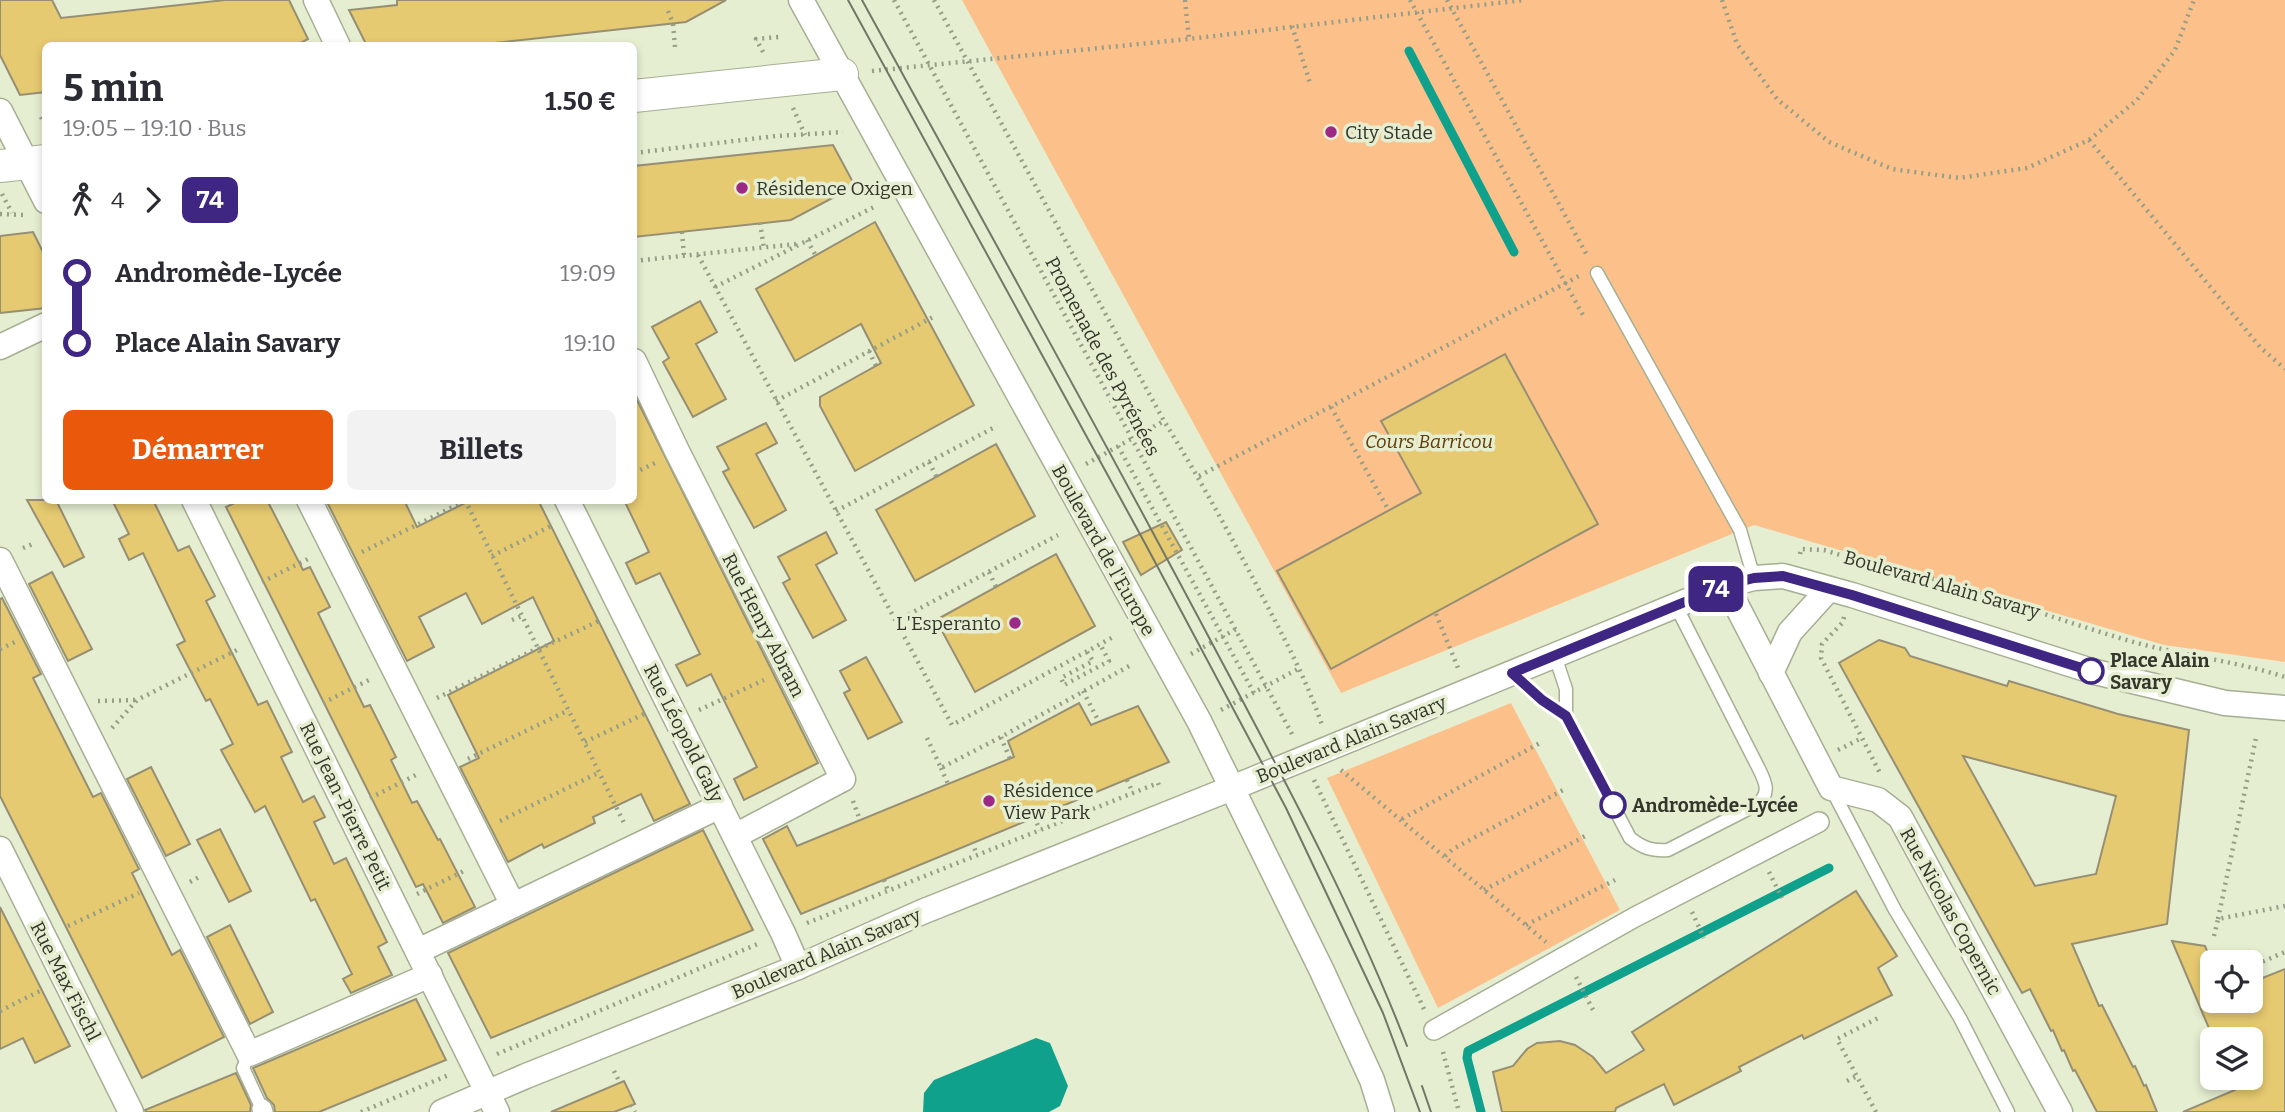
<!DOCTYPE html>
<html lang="fr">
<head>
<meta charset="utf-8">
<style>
  :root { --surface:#fff; --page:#f2f2f3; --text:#2b2b33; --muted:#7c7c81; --accent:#ea580c }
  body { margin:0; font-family:Bitter,serif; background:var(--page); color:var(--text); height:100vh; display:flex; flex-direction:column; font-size:26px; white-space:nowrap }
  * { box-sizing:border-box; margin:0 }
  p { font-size:23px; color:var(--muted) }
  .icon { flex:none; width:38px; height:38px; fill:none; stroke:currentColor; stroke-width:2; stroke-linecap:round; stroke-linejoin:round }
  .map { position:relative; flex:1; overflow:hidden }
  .drawer { position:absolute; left:42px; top:42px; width:595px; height:462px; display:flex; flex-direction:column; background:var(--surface); border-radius:10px; box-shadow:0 4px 10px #0003 }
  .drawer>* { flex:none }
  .badge { padding:0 14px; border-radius:10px; font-size:24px; line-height:46px }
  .fabs { position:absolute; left:2200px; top:950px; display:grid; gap:14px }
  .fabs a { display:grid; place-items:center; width:63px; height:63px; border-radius:10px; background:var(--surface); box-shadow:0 4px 10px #0003; font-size:35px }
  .map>.badge { position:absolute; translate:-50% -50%; box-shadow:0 0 0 4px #fff }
  .legs { display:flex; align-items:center; gap:10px; height:77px; padding:0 21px; font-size:23px }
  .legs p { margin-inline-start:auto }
  .overview { display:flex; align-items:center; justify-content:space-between; height:119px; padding:0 21px }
  h1 { font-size:38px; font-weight:700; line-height:52px }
  .primary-button { display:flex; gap:14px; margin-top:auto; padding:14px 21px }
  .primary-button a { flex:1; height:80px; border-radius:10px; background:var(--accent); color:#fff; font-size:28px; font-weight:700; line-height:80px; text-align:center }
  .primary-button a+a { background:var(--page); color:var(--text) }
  ul { padding:0 21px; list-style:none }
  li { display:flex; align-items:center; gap:24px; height:70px; font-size:26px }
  li i { display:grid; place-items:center; width:10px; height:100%; margin:0 9px; background:currentColor }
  li i::after { content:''; width:18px; height:18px; margin:-9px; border:5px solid; border-radius:50%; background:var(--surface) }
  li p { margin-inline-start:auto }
  li:first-child i { background:linear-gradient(#0000 50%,currentColor 0) }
  li:last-child i { background:linear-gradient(currentColor 50%,#0000 0) }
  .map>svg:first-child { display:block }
</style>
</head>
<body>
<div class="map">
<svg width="2285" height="1112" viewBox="0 0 2285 1112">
  <rect width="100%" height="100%" fill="#e5eed1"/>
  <g fill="#fcc18b">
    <polygon points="962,0 2285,0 2285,662 2164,645 1754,525 1341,693"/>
    <polygon points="1511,703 1620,910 1438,1008 1327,778"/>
  </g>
  <polygon fill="#0fa18c" points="1036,1038 1050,1043 1068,1086 1060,1106 1049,1112 923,1112 924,1093 934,1080"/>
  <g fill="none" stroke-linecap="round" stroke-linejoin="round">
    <g stroke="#0fa18c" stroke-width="9">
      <polyline points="1409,51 1514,252"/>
      <polyline points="1481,1112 1467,1058 1468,1051 1829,868"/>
    </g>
  </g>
  <g fill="#e6ca71" stroke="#978f74" stroke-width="2" fill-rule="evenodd">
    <polygon points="0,0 52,0 61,18 225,0 289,0 308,39 295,46 46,46 46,92 20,95 0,55"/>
    <polygon points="397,0 726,0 686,22 467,46 367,46 349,10 397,5"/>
    <polygon points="833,145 855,186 791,220 634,237 634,166"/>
    <polygon points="875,222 974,405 855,471 820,406 820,397 881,363 861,324 795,361 756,289"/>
    <polygon points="33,232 46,258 46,308 0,313 0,236"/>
    <polygon points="700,301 717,332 696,344 726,399 693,417 663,362 669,358 652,327"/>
    <polygon points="1505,354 1598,524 1331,669 1277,571 1421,493 1381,421"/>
    <polygon points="634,394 818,763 744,800 734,779 757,767 711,674 687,686 676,665 700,654 660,573 636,584 626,563 649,552 624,500 634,500"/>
    <polygon points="766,423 777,443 756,454 786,510 754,528 723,472 729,469 717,447"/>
    <polygon points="996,444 1035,516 915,581 876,510"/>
    <polygon points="27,500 56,500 84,557 64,567"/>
    <polygon points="112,500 153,500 178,551 189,546 215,596 206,601 258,705 267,701 292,752 281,757 303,802 314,796 325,817 314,822 334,864 346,858 387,942 378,947 392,975 351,993 343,979 352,974 315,899 311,901 265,806 255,812 221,750 233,744 210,699 206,701 177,645 185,641 143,553 129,560 119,539 129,534"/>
    <polygon points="241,500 267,500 303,570 310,567 330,607 318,613 364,707 370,705 396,757 391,760 412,803 417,801 438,840 440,839 475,907 443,923 423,884 416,887 226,507"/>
    <polygon points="326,500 404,500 417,527 471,500 538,500 690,804 654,821 641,794 593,817 595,823 544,848 542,844 508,862 460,767 479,758 448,695 554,641 533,597 482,624 466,593 419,617 434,647 407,661"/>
    <polygon points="1166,522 1182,550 1141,575 1123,542"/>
    <polygon points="826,532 837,553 816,565 846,620 813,638 783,583 790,579 778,557"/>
    <polygon points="1056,554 1095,626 975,692 936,620"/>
    <polygon points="52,572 92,649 68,661 29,584"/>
    <polygon points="2,598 41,674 33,678 93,797 101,793 139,869 132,873 167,945 172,955 180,950 224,1037 142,1078 0,796 0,599"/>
    <path d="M1879,640L1905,648L1910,656L2007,686L2009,681L2118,714L2189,730L2167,924L2072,944L2099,1006L2102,1005L2133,1067L2135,1066L2144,1086L2146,1085L2157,1112H2097L2075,1070L2073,1071L2064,1050L2062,1051L2053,1030L2051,1031L2030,989L2022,993L1839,663ZM1963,756L2116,796L2096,874L2035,886Z"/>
    <polygon points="866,657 902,722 868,739 844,693 850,690 840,671"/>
    <polygon points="1079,703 1091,725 1138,706 1169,762 801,914 763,839 787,826 797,846 1014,757 1008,741"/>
    <polygon points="151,767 190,844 166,856 127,779"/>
    <polygon points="220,829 251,891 229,902 197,840"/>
    <polygon points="703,830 753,930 491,1038 448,953"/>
    <polygon points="1856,891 1897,956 1878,968 1892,995 1804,1039 1802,1035 1739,1067 1741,1071 1674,1105 1664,1084 1616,1108 1615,1112 1502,1112 1493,1072 1513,1066 1527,1049 1537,1043 1560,1041 1575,1045 1593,1057 1606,1073 1644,1050 1632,1032"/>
    <polygon points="0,907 70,1046 35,1063 23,1038 0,1049"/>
    <polygon points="230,925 273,1012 250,1024 207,937"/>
    <polygon points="2172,941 2205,946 2212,963 2212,1001 2250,1001 2250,983 2285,969 2285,1112 2183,1112 2235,1090 2230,1078 2250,1078 2250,1040 2214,1040"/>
    <polygon points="416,999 446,1060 319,1112 275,1112 274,1105 267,1098 253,1068"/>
    <polygon points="236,1073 251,1105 250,1112 146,1112 145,1110"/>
    <polygon points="624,1081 635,1104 614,1112 551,1112"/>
  </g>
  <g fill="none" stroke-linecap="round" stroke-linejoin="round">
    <defs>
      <g id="service">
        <polyline points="1597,273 1740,530 1754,578"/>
        <path d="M1555,656L1566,689V716L1630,838C1643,848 1651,851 1668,850L1756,805C1771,794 1766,783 1759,769L1676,606"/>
        <polyline points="1512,673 1542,700 1566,716"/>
        <polyline points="1832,790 1895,910 1960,1018 2008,1112"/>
        <polyline points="249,1054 243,1068 262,1109"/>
      </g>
      <g id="pedestrian">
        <polyline points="1434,1030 1635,917 1819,822"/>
        <polyline points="262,1109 263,1112"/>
      </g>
      <g id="minor">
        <polyline points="316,0 338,46"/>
        <polyline points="801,0 1199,721 1322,971 1372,1080 1382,1112"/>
        <polyline points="0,111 46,201"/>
        <polyline points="0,347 46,325"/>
        <polyline points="634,361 677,451 843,779 735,836"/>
        <polyline points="194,500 497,1112"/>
        <polyline points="309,500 513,905"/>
        <polyline points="567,500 783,933 798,967"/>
        <polyline points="0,560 249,1054 430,975"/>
        <polyline points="1726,585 1831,788 1878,800 1900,817 2060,1112"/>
        <polyline points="1771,673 1790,632 1829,589"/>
        <polyline points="0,849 131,1112"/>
        <polyline points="418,951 720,806"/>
        <polyline points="442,1112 526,1076 798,967 922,912 1232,788 1726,585 1754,578 1783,576 1852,595 2095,672 2225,703 2285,708"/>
      </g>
      <g id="tertiary">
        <polyline points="634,96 842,74"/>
        <polyline points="0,166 46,161"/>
      </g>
    </defs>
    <use href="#service" stroke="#a6af93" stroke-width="15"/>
    <use href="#pedestrian" stroke="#a6af93" stroke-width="22"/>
    <use href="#minor" stroke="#a6af93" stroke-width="27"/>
    <use href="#tertiary" stroke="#a6af93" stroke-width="34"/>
    <g stroke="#979e88" stroke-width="4.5" stroke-dasharray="2 5" stroke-linecap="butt">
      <polyline points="894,0 1292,734"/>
      <path d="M934,0L1164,421C1197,474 1227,529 1256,584C1280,631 1305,675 1322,725"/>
      <polyline points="1185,0 1189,39"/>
      <polyline points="1410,0 1584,317"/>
      <polyline points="1447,0 1588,257"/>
      <polyline points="1722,0 1737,44 1777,99 1829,142 1892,169 1959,178 2027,168 2089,140 2137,100 2175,50 2194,0"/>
      <polyline points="668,11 673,23 675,47"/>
      <polyline points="1292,26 1311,86"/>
      <polyline points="763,52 756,39 779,37"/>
      <polyline points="872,71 1189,39 1524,0"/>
      <polyline points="793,108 805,135"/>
      <polyline points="41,117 46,126"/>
      <polyline points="2089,140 2260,347 2285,369"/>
      <polyline points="634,153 776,136 843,132"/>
      <polyline points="2,194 12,213"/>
      <polyline points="0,214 24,215"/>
      <polyline points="760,223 764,248"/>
      <polyline points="682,232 684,256"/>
      <polyline points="807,240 816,256"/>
      <polyline points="698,255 952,725 1115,636"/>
      <polyline points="634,261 796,244"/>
      <polyline points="715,287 874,207"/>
      <polyline points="869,351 876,366"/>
      <polyline points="776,401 935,316"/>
      <polyline points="1331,407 1389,511"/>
      <polyline points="1118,446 1254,693"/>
      <polyline points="929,462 936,476"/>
      <polyline points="1086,464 1164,421"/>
      <polyline points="634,473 655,463"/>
      <polyline points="1199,476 1579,276"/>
      <polyline points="465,500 625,825"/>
      <polyline points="836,511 997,426"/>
      <polyline points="23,548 35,543"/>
      <polyline points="362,552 465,501"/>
      <path d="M1800,554L1801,549L1824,550L1909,576L1934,579C1998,598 2060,620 2123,639C2176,655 2233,660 2285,677"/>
      <polyline points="492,556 551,526"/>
      <polyline points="989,572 996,587"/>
      <polyline points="262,582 310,558"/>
      <polyline points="1436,614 1458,668"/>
      <polyline points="1844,617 1843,622 1822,644 1821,658 1881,775"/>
      <polyline points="512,620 522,616"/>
      <polyline points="896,621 1058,535"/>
      <polyline points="0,649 15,642"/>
      <polyline points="539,649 599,621"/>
      <polyline points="1087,652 1093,661 1061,678 1064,685 1109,661 1100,644"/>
      <polyline points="1191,654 1236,629"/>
      <polyline points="1083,691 1099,722"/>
      <polyline points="437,698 538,648"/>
      <polyline points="98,701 137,700"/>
      <polyline points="323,703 371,679"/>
      <polyline points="699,710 764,680"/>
      <polyline points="1221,710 1300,668"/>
      <polyline points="112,728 137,700 239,649"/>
      <polyline points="1001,737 1010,759"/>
      <polyline points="927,738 941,768 1001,737 1131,665"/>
      <polyline points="585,742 644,714"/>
      <polyline points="1838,750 1862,738"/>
      <polyline points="468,759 569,710"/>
      <polyline points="941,768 948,784"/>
      <polyline points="1341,770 1546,942"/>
      <polyline points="1127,780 1133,793"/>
      <polyline points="1314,780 1424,1009"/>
      <polyline points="370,798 418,774"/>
      <polyline points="853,801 860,820"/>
      <polyline points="1034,817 1040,830"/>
      <polyline points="1402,819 1540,743"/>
      <polyline points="500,821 600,772"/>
      <polyline points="972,842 977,855"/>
      <polyline points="1445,856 1453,849 1565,789"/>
      <polyline points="1769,872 1782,898"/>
      <polyline points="884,880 888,891"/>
      <polyline points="190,882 199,877"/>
      <polyline points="1484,890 1589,834"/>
      <polyline points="417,894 466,870"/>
      <polyline points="1692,912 1704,938"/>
      <polyline points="2218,919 2256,738"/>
      <polyline points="807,923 1158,783 1160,788"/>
      <polyline points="1526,925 1615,880"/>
      <polyline points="68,926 139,893"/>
      <polyline points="2214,936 2218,919 2285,906"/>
      <polyline points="2250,967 2285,952"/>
      <polyline points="1576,977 1593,1010"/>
      <polyline points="0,1011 42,990"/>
      <polyline points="1443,1052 1459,1112"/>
      <polyline points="497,1054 760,943"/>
      <polyline points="614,1071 620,1083"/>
      <polyline points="1847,1081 1857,1076"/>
      <polyline points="631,1105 635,1112"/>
      <polyline points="361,1112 451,1074"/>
      <polyline points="1876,1112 1837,1039 1880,1017"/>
    </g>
    <use href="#service" stroke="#fff" stroke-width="12"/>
    <use href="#pedestrian" stroke="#fff" stroke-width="19"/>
    <use href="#minor" stroke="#fff" stroke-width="24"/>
    <use href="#tertiary" stroke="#fff" stroke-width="32"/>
    <g stroke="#717766" stroke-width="2">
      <polyline points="848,0 1147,547 1286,808 1383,1013 1420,1112"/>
      <path d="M862,0C977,210 1093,419 1205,630C1277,766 1352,903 1407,1046"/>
      <polyline points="1422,1086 1431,1112"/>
    </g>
  </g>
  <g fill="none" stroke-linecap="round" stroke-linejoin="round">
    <defs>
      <polyline id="line-1" points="1613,805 1566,716 1542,700 1512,673 1726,585 1754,578 1783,576 1852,595 2091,671"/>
    </defs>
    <use href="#line-1" stroke="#fff" stroke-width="16"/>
    <use href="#line-1" stroke="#3f2682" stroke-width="10"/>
  </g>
  <g fill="#9c2985" stroke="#e5eed1" stroke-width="2.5">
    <circle cx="1331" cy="132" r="7"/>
    <circle cx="742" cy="188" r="7"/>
    <circle cx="1015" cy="623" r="7"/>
    <circle cx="989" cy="801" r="7"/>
  </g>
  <g fill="#fff" stroke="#3f2682" stroke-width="3.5">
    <circle cx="2091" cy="671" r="12"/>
    <circle cx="1613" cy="805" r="12"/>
  </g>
  <g text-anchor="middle" stroke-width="7" stroke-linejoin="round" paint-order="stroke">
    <g font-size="19" fill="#32362b" stroke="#e5eed1" text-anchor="start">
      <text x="1345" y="139">City Stade</text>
      <text x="756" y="195">Résidence Oxigen</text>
      <text x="1001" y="630" text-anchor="end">L'Esperanto</text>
      <text x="1003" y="797">Résidence<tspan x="1003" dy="22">View Park</tspan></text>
    </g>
    <g font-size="19" fill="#32362b" stroke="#e5eed1">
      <text transform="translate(1103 356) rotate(62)" y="7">Promenade des Pyrénées</text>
      <text transform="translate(1104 550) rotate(61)" y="7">Boulevard de l'Europe</text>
      <text transform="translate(1942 584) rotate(16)" y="7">Boulevard Alain Savary</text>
      <text transform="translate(764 625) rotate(63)" y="7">Rue Henry Abram</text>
      <text transform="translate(684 733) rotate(63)" y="7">Rue Léopold Galy</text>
      <text transform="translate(1351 739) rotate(-22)" y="7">Boulevard Alain Savary</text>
      <text transform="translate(346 806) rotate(64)" y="7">Rue Jean-Pierre Petit</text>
      <text transform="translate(1951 911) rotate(61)" y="7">Rue Nicolas Copernic</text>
      <text transform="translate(826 953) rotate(-23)" y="7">Boulevard Alain Savary</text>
      <text transform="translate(66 981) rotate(63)" y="7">Rue Max Fischl</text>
    </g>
    <g font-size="19" font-style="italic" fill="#653a05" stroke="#e5eed1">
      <text x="1429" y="448">Cours Barricou</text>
    </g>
    <g font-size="19" font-weight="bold" fill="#32362b" stroke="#e5eed1" text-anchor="start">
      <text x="2110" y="667">Place Alain<tspan x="2110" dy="22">Savary</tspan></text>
      <text x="1632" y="812">Andromède-Lycée</text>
    </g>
  </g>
</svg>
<div class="fabs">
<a><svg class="icon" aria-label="locate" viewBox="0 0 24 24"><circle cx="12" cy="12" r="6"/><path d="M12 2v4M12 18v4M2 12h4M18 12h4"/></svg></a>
<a><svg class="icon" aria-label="layers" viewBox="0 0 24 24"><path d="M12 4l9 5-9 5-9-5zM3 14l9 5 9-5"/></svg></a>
</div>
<b class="badge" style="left:1716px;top:589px;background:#3f2682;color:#fff">74</b>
<section class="drawer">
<div class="overview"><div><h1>5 min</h1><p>19:05 – 19:10 · Bus</p></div><b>1.50 €</b></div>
<div class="legs"><svg class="icon" aria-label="walk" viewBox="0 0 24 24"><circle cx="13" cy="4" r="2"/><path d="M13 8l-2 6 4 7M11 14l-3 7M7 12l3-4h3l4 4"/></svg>4<svg class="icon" aria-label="forward" viewBox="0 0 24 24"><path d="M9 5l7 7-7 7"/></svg><b class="badge" style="background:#3f2682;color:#fff">74</b></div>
<ul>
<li><i style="color:#3f2682"></i><b>Andromède-Lycée</b><p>19:09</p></li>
<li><i style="color:#3f2682"></i><b>Place Alain Savary</b><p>19:10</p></li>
</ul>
<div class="primary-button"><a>Démarrer</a><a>Billets</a></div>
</section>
</div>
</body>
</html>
